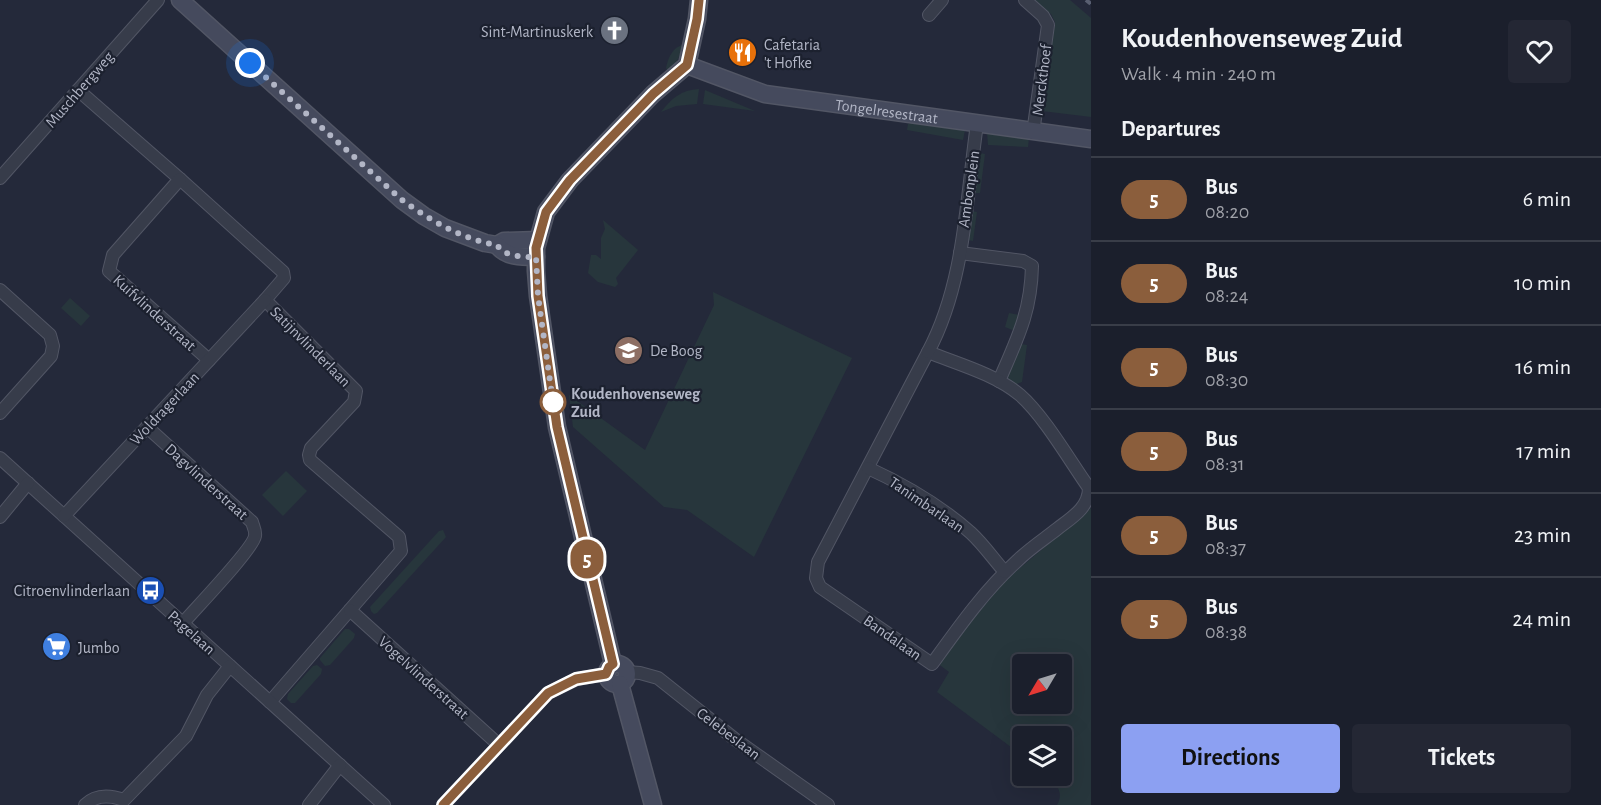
<!DOCTYPE html>
<html lang="en">
<head>
<meta charset="utf-8">
<style>
  :root { --surface:#1b1f2c; --page:#242734; --text:#f1f3f6; --muted:#a0a2a9; --line:#393d48; --accent:#8ca0f2 }
  body { margin:0; font-family:"Alegreya Sans",sans-serif; background:var(--page); color:var(--text); height:100vh; display:flex; flex-direction:column; font-size:22px; white-space:nowrap }
  * { box-sizing:border-box; margin:0 }
  p { font-size:20px; color:var(--muted) }
  .icon { flex:none; width:33px; height:33px; fill:none; stroke:currentColor; stroke-width:2; stroke-linecap:round; stroke-linejoin:round }
  .map { position:relative; flex:1; overflow:hidden }
  .details { display:flex; flex-direction:column; background:var(--surface); width:510px }
  .details>* { flex:none }
  .badge { padding:0 12px; border-radius:20px; font-size:21px; line-height:39px }
  .needle { width:39px; rotate:232deg }
  .tools { position:absolute; left:1012px; top:654px; display:grid; gap:12px }
  .tools a { display:grid; place-items:center; width:60px; height:60px; border-radius:6px; background:var(--surface); box-shadow:0 6px 24px #0002,0 0 0 2px var(--line); font-size:30px }
  .you { position:absolute; width:30px; height:30px; margin:-15px; border:4px solid #fff; border-radius:50%; background:#1a73e8; box-shadow:0 0 0 9px #1a73e833 }
  .map>.badge { position:absolute; translate:-50% -50%; box-shadow:0 0 0 3px #fff }
  h2 { padding:0 30px; font-size:22px; line-height:54px }
  .round { display:grid; place-items:center; flex:none; width:63px; height:63px; border-radius:6px; background:var(--page) }
  .summary { display:flex; align-items:center; justify-content:space-between; height:102px; padding:0 30px }
  h1 { font-size:28px; font-weight:700; line-height:45px }
  .cta { display:flex; gap:12px; margin-top:auto; padding:12px 30px }
  .cta a { flex:1; height:69px; border-radius:6px; background:var(--accent); color:#111; font-size:24px; font-weight:700; line-height:69px; text-align:center }
  .cta a+a { background:var(--page); color:var(--text) }
  ul { padding:0; list-style:none }
  li { display:flex; align-items:center; gap:18px; height:84px; padding:0 30px; border-top:2px solid var(--line) }
  li div { flex:1 }
  li b { display:block; font-size:22px }
  li em { font-style:normal }
  li .badge { min-width:66px; font-weight:700; text-align:center }
  main { display:flex; flex:1; min-height:0 }
  .map>svg:first-child { display:block }
</style>
</head>
<body>
<main>
<div class="map">
<svg width="1091" height="805" viewBox="0 0 1091 805">
  <rect width="100%" height="100%" fill="#24293a"/>
  <g fill="#27363c" fill-rule="evenodd">
    <polygon points="1034,0 1070,0 1091,18 1091,117 1042,111 1055,22 1051,14"/>
    <path d="M684,45L678,59L669,73L666,68C668,58 673,46 684,45Z"/>
    <path d="M699,89L697,104L676,106L661,112C672,98 681,90 699,89Z"/>
    <polygon points="705,90 755,111 703,104"/>
    <polygon points="913,122 965,130 963,140 907,130 908,124"/>
    <polygon points="987,132 1029,138 1028,147 988,145"/>
    <polygon points="980,153 985,154 980,193 975,193"/>
    <polygon points="972,211 977,212 973,241 968,240"/>
    <polygon points="603,220 638,250 616,278 618,284 615,287 598,282 588,273 591,255 596,255 601,259 601,238 605,229"/>
    <polygon points="713,292 852,358 754,557 687,510 664,507 573,427 569,395 645,450 714,305"/>
    <polygon points="70,298 90,316 81,326 61,308"/>
    <polygon points="1009,313 1020,315 1015,331 1005,327"/>
    <polygon points="1021,344 1027,345 1022,382 1014,385 1007,377"/>
    <polygon points="286,471 307,491 283,516 262,495"/>
    <path d="M1091,508V805H1057C1064,793 1057,785 1049,776H1062V736H1023V756L937,692L949,672L937,663L992,593L1015,572ZM1023,664H1062V704H1023Z"/>
    <polygon points="443,530 446,537 377,613 374,614 371,611 370,607 439,531"/>
    <polygon points="345,629 349,629 355,634 354,638 330,665 325,666 320,660 320,658"/>
    <polygon points="317,665 322,669 321,674 295,703 291,703 287,699 288,694 313,666"/>
  </g>
  <g fill="none" stroke-linecap="round" stroke-linejoin="round">
    <defs>
      <g id="street">
        <polyline points="1025,0 1043,16 1048,25 1033,133"/>
        <polyline points="929,15 942,0"/>
        <polyline points="78,90 180,179 283,272 284,278 265,300 356,391 354,402 311,448 309,455 310,460 399,537 401,551 270,702"/>
        <polyline points="0,178 158,0"/>
        <polyline points="180,179 113,255 109,271 209,360"/>
        <path d="M960,253L1023,261L1032,266C1031,313 1017,339 999,381"/>
        <polyline points="0,290 50,335 53,346 51,356 0,413"/>
        <path d="M928,352C958,364 995,374 1020,395C1044,416 1070,461 1089,488C1089,508 1071,518 1057,529C1043,540 1029,549 1017,561C984,591 958,628 932,664L820,587L816,578L818,562Z"/>
        <path d="M928,352C965,283 966,200 977,124"/>
        <path d="M147,427L252,522C253,526 256,531 255,536C253,549 195,609 183,623"/>
        <polyline points="0,458 384,805"/>
        <path d="M868,468C905,485 941,506 971,533C984,545 994,560 1005,572"/>
        <polyline points="64,516 265,300"/>
        <polyline points="0,517 28,483"/>
        <polyline points="350,610 498,744"/>
        <polyline points="627,672 640,673 658,678 736,740 828,805"/>
        <path d="M85,805C96,794 110,795 124,800L186,736L207,695L230,666"/>
        <polyline points="309,805 340,765"/>
        <polyline points="443,805 548,693 577,679 606,674"/>
      </g>
      <g id="secondary">
        <polyline points="180,0 402,200 424,216 445,228 485,243 497,245 504,241 538,240"/>
        <path id="s1" d="M687,65L765,94L1091,139"/>
        <path d="M497,245C505,257 522,257 536,257"/>
        <circle cx="617" cy="674" r="10"/>
        <polyline points="613,664 557,427 538,296 536,271 536,248 546,212 570,180 653,94 687,65 697,19 699,0"/>
        <polyline points="620,684 653,805"/>
      </g>
    </defs>
    <use href="#street" stroke="#525665" stroke-width="14"/>
    <use href="#secondary" stroke="#525665" stroke-width="19"/>
    <use href="#street" stroke="#373c4a" stroke-width="12"/>
    <use href="#secondary" stroke="#454a5d" stroke-width="16"/>
    <polyline stroke="#595f71" stroke-width="4" stroke-dasharray="6 6" stroke-linecap="butt" points="1086,0 1091,4"/>
  </g>
  <g fill="none" stroke-linecap="round" stroke-linejoin="round">
    <defs>
      <polyline id="line" points="443,805 548,693 576,679 606,674 609,667 613,664 557,427 538,296 536,248 546,212 570,180 653,94 687,65 697,19 699,0"/>
    </defs>
    <use href="#line" stroke="#fff" stroke-width="14"/>
    <use href="#line" stroke="#8b5e3c" stroke-width="9"/>
    <path stroke="#b2b6c6" stroke-width="6" stroke-dasharray="0 10.8" d="M250,63L402,200C431,221 462,239 497,245C505,257 522,257 536,257L538,296L553,402"/>
  </g>
  <defs>
    <symbol id="church-disc" viewBox="-11 -11 22 22"><circle r="9.5" fill="#6b7280" stroke="#1c212f"/><path d="M-1.2-6h2.4v3.5h3.3v2.4h-3.3V6h-2.4V-.1h-3.3v-2.4h3.3Z" fill="#fff"/></symbol>
    <symbol id="restaurant-disc" viewBox="-11 -11 22 22"><circle r="9.5" fill="#e8710a" stroke="#1c212f"/><path d="M-5-6h1v4h1v-4h1v4h1v-4h1v5L-1.5 .5V6h-2V.5L-5-1ZM5-6V6H3V1.5H1.5Q1.5-4 5-6Z" fill="#fff"/></symbol>
    <symbol id="school-disc" viewBox="-11 -11 22 22"><circle r="9.5" fill="#8d6e63" stroke="#1c212f"/><path d="M0-5L7-2L0 1L-7-2ZM-4 1L0 2.5L4 1V4Q0 6-4 4Z" fill="#fff"/></symbol>
    <symbol id="bus-disc" viewBox="-11 -11 22 22"><circle r="9.5" fill="#1a4fb4" stroke="#1c212f"/><path d="M-5-6H5V4H4V6H2V4H-2V6H-4V4H-5ZM-3.5-4V0h7V-4ZM-3.5 1.2v1.5H-2V1.2ZM2 1.2v1.5H3.5V1.2Z" fill="#fff"/></symbol>
    <symbol id="supermarket-disc" viewBox="-11 -11 22 22"><circle r="9.5" fill="#3f7fe0" stroke="#1c212f"/><path d="M-6-5.5h2.5l.6 2H6L4.5 2H-2.5L-4.4-4H-6ZM-1.5 3.2a1.3 1.3 0 1 0 .1 0ZM3 3.2a1.3 1.3 0 1 0 .1 0Z" fill="#fff"/></symbol>
  </defs>
  <g fill-rule="evenodd">
    <use href="#church-disc" x="598" y="14" width="33" height="33"/>
    <use href="#restaurant-disc" x="726" y="36" width="33" height="33"/>
    <use href="#school-disc" x="612" y="334" width="33" height="33"/>
    <use href="#bus-disc" x="134" y="574" width="33" height="33"/>
    <use href="#supermarket-disc" x="40" y="630" width="33" height="33"/>
  </g>
  <circle fill="#fff" stroke="#8b5e3c" stroke-width="3" cx="553" cy="402" r="12"/>
  <g text-anchor="middle" stroke-width="4.5" stroke-linejoin="round" paint-order="stroke">
    <g font-size="16" fill="#b2b6c6" stroke="#1c212f" text-anchor="start">
      <text x="593" y="37" text-anchor="end">Sint-Martinuskerk</text>
      <text x="764" y="50">Cafetaria<tspan x="764" dy="18">'t Hofke</tspan></text>
      <text x="650" y="356">De Boog</text>
      <text x="130" y="596" text-anchor="end">Citroenvlinderlaan</text>
      <text x="78" y="653">Jumbo</text>
    </g>
    <g font-size="16" fill="#b2b6c6" stroke="#1c212f">
      <text transform="translate(1041 80) rotate(-83)" y="6">Merckthoef</text>
      <text transform="translate(79 89) rotate(-49)" y="6">Muschbergweg</text>
      <text dy="6" stroke="none"><textPath href="#s1" startOffset="206">Tongelresestraat</textPath></text>
      <text transform="translate(968 189) rotate(-82)" y="6">Ambonplein</text>
      <text transform="translate(155 312) rotate(42)" y="6">Kuifvlinderstraat</text>
      <text transform="translate(311 346) rotate(45)" y="6">Satijnvlinderlaan</text>
      <text transform="translate(164 408) rotate(-47)" y="6">Woldragerlaan</text>
      <text transform="translate(207 481) rotate(42)" y="6">Dagvlinderstraat</text>
      <text transform="translate(927 504) rotate(34)" y="6">Tanimbarlaan</text>
      <text transform="translate(192 632) rotate(42)" y="6">Pagelaan</text>
      <text transform="translate(893 637) rotate(35)" y="6">Bandalaan</text>
      <text transform="translate(424 677) rotate(42)" y="6">Vogelvlinderstraat</text>
      <text transform="translate(729 733) rotate(37)" y="6">Celebeslaan</text>
    </g>
    <g font-size="16" font-weight="bold" fill="#b2b6c6" stroke="#1c212f" text-anchor="start">
      <text x="571" y="399">Koudenhovenseweg<tspan x="571" dy="18">Zuid</tspan></text>
    </g>
  </g>
</svg>
<div class="tools">
<a><svg class="needle" viewBox="-14 -14 28 28"><path d="M0-13l5 13h-10z" fill="#e53935"/><path d="M0 13l5-13h-10z" fill="#a0a2a9"/></svg></a>
<a><svg class="icon" aria-label="layers" viewBox="0 0 24 24"><path d="M12 4l9 5-9 5-9-5zM3 14l9 5 9-5"/></svg></a>
</div>
<div class="you" style="left:250px;top:63px"></div>
<b class="badge" style="left:587px;top:559px;background:#8b5e3c;color:#fff">5</b>
</div>
<section class="details">
<div class="summary"><div><h1>Koudenhovenseweg Zuid</h1><p>Walk · 4 min · 240 m</p></div><a class="round"><svg class="icon" aria-label="heart" viewBox="0 0 24 24"><path d="M12 20l-8-8c-3-5 5-10 8-4 3-6 11-1 8 4z"/></svg></a></div>
<h2>Departures</h2>
<ul>
<li><span class="badge" style="background:#8b5e3c;color:#fff">5</span><div><b>Bus</b><p>08:20</p></div><em>6 min</em></li>
<li><span class="badge" style="background:#8b5e3c;color:#fff">5</span><div><b>Bus</b><p>08:24</p></div><em>10 min</em></li>
<li><span class="badge" style="background:#8b5e3c;color:#fff">5</span><div><b>Bus</b><p>08:30</p></div><em>16 min</em></li>
<li><span class="badge" style="background:#8b5e3c;color:#fff">5</span><div><b>Bus</b><p>08:31</p></div><em>17 min</em></li>
<li><span class="badge" style="background:#8b5e3c;color:#fff">5</span><div><b>Bus</b><p>08:37</p></div><em>23 min</em></li>
<li><span class="badge" style="background:#8b5e3c;color:#fff">5</span><div><b>Bus</b><p>08:38</p></div><em>24 min</em></li>
</ul>
<div class="cta"><a>Directions</a><a>Tickets</a></div>
</section>
</main>
</body>
</html>
